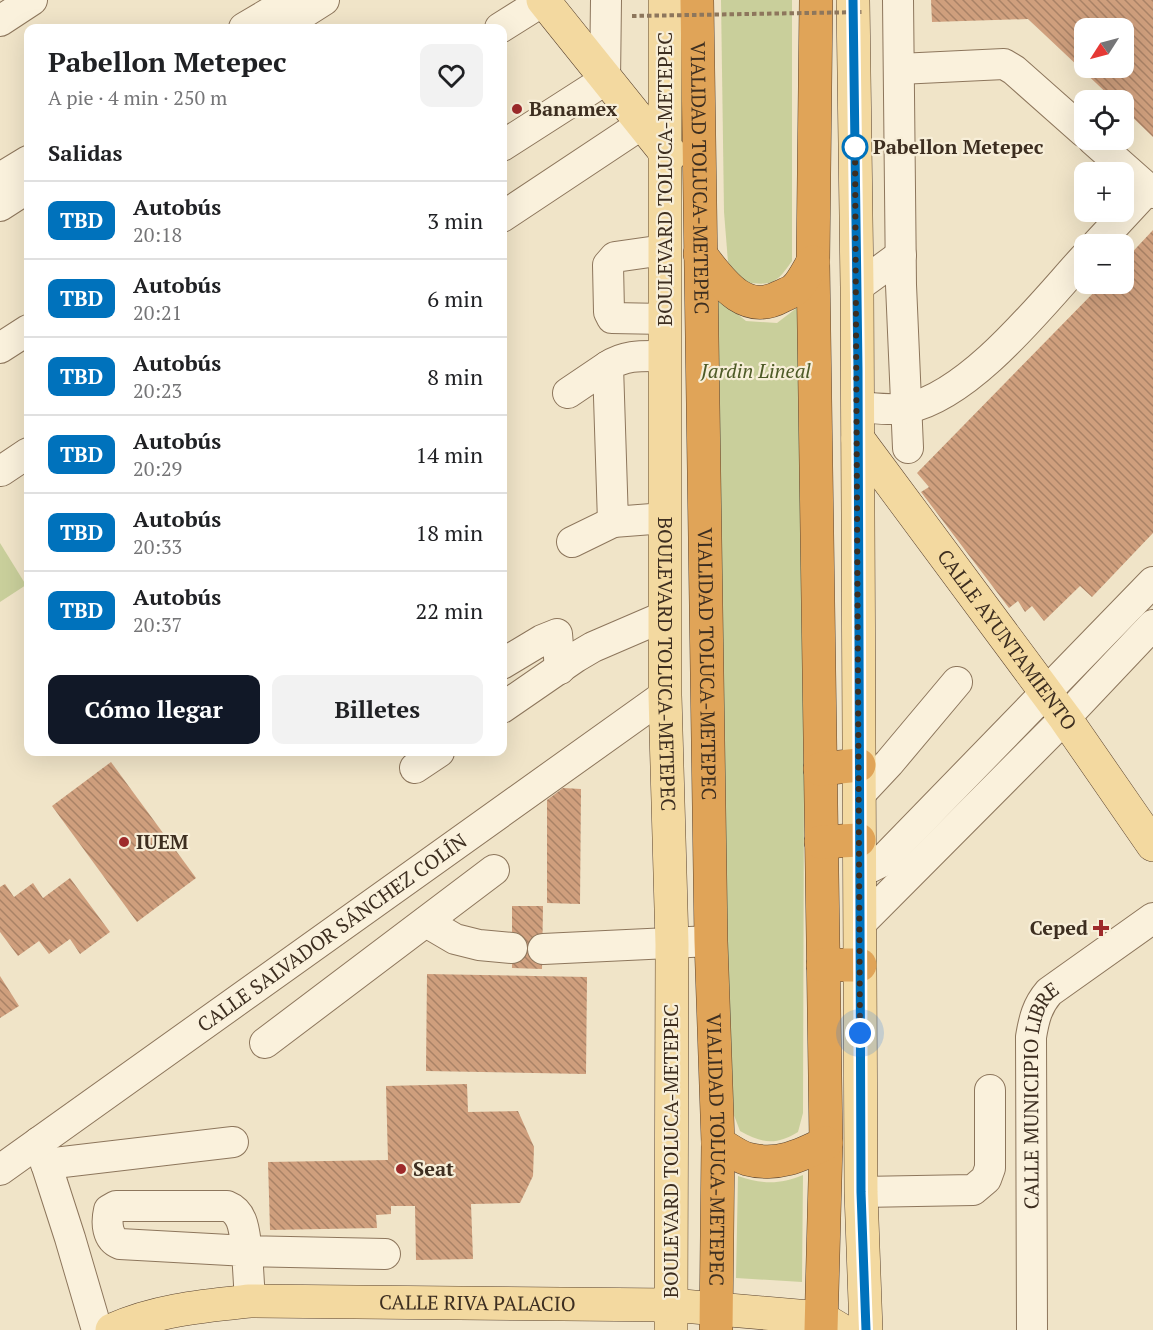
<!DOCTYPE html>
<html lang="es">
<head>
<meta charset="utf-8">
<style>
  :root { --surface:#fff; --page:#f2f2f2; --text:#202124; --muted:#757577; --line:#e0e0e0; --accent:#111827 }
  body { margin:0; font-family:"PT Serif",serif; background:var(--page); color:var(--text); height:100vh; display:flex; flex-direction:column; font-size:22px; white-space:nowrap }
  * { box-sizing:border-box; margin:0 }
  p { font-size:20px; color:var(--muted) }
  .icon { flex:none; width:33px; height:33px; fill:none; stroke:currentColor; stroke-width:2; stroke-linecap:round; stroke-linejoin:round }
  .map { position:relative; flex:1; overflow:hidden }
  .panel { position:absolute; left:24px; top:24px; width:483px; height:732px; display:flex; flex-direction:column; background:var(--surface); border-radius:12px; box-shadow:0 6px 24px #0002 }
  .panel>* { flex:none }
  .badge { padding:0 12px; border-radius:9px; font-size:21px; line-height:39px }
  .needle { width:39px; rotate:234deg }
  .tools { position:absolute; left:1074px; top:18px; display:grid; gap:12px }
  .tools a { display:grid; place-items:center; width:60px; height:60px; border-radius:12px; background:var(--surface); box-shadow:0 6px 24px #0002; font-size:30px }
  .you { position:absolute; width:30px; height:30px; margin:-15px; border:4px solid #fff; border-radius:50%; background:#1a73e8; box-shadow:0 0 0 9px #1a73e833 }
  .map>.badge { position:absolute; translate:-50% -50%; box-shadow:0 0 0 3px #fff }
  h2 { padding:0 24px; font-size:22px; line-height:54px }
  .round { display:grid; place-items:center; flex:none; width:63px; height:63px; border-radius:12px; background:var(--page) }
  .summary { display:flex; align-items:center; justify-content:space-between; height:102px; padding:0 24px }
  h1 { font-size:28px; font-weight:700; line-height:45px }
  .cta { display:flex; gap:12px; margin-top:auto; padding:12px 24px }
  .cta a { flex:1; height:69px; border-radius:12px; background:var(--accent); color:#fff; font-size:24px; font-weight:700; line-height:69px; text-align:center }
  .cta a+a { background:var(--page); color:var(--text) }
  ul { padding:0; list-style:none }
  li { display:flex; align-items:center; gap:18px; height:78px; padding:0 24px; border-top:2px solid var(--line) }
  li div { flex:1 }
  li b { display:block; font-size:22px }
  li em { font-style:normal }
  li .badge { min-width:66px; font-weight:700; text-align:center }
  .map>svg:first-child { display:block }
</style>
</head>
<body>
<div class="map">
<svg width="1153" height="1330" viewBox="0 0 1153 1330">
  <defs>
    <pattern id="building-back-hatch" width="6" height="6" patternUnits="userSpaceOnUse" patternTransform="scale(1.5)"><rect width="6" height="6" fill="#cf9f7d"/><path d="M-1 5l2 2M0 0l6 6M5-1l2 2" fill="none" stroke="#a98266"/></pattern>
  </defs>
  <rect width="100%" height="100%" fill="#f0e4c8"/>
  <g fill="#c9cf9b">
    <path d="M721,0H792V261C776,284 772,286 744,282L728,262L724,212Z"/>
    <path d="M713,294L746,321L777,323L798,307L804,777L803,1113L798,1132C775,1146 762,1143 740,1131L732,1110L722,773Z"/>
    <polygon points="0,543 26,585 0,602"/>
    <path d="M803,1175L802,1282L736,1278L738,1176C762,1184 779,1185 803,1175Z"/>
  </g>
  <g fill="url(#building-back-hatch)" fill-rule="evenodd">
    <path d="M931,0H1153V137L1124,109V100H1114L1028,19L932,22ZM1084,28H1124V68H1084Z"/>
    <polygon points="1153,230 1153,533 1092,597 1080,586 1044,621 1032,606 1025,612 1018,601 1009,608 921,492 929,487 917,473 1102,284 1124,284 1124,261"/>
    <polygon points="111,762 196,878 137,922 52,806"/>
    <polygon points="563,788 581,789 580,904 547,903 547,800"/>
    <polygon points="70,878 110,932 80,954 70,939 49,954 39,941 18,956 0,932 0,887 5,884 14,897 33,883 43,898"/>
    <polygon points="512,906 543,906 542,969 512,968"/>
    <polygon points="427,974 587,977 586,1074 426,1071"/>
    <polygon points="0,976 19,1006 0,1018"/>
    <polygon points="467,1084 468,1112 518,1111 534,1147 533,1176 520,1203 471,1204 473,1259 416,1260 415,1206 391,1206 391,1214 376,1215 377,1228 270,1230 268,1162 388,1160 386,1086"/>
  </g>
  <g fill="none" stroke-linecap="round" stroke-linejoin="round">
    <defs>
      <g id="minor">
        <polyline points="898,0 901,285 908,448"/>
        <polyline points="0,21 32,0"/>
        <polyline points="244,28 291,0"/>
        <polyline points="280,28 324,0"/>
        <polyline points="500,28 543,1"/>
        <polyline points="899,69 1004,64 1014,70 1084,132"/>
        <polyline points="1093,140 1153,193"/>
        <polyline points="502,146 605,80 606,0"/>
        <polyline points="0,178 28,161"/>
        <polyline points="0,206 28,188"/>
        <polyline points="502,217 642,124"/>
        <polyline points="1097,244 1148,189"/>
        <polyline points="664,250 615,257 608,265 609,312 612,318 665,319"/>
        <polyline points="857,287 901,255"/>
        <polyline points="0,348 28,330"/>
        <polyline points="568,393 608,366"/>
        <path d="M858,407C874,408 893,411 908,408C971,395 1042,304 1084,258"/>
        <polyline points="1,471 28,453"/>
        <path d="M665,518L613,522L608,366C626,354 644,356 665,356"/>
        <polyline points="572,542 613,522"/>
        <polyline points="502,664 542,640 557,634 560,669"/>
        <polyline points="502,708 576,657 593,647 665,616"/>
        <polyline points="415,768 439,752"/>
        <polyline points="859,795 889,763 957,682"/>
        <polyline points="860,870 871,867 881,862 1153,582"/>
        <polyline points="426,922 455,939 479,945 512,948"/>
        <polyline points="859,925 1065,718 1153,625"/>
        <polyline points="543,949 711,941"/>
        <polyline points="265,1043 494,870"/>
        <polyline points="39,1142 70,1238 97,1330"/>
        <polyline points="46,1164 233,1142"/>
        <path id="s1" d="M0,1170L665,695"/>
        <polyline points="861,1192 973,1190 986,1179 990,1168 990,1090"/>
        <path d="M250,1301L247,1251L120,1244C107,1239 106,1223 109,1210L116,1206H227C245,1213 244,1234 247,1251L385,1254"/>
        <path id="s2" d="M1032,1330L1031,1037C1034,1019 1037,1006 1049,992L1153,918"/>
      </g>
      <g id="major">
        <polyline points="543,0 665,152 671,154"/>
        <path id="s3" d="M665,0V695L672,944L671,1330"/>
        <polyline points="853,0 857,287 861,1192 866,1330"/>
        <path id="s4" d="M858,439L1065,718L1153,845"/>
        <path id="s5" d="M112,1330C156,1310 203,1306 250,1301L671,1305L821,1318L841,1330"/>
      </g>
      <g id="highway">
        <path id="s6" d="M697,0L711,941L718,1143L716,1330"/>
        <polyline points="816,0 813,262 826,1143 821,1330"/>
        <path d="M700,254C721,281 744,317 782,296C786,294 792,292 795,289C802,283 808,270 813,262"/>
        <polyline points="820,769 859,765"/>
        <polyline points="821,842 859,840"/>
        <polyline points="823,965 860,965"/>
        <path d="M718,1143C727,1148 737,1156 747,1159C777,1167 800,1156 826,1143"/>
      </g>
    </defs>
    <use href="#minor" stroke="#8d765c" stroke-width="32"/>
    <use href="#major" stroke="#5b4430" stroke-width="34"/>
    <use href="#highway" stroke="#5b4430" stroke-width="34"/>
    <use href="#minor" stroke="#faf1dc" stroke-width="30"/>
    <use href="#major" stroke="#f3d9a0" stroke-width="33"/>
    <use href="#highway" stroke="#e0a458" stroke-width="33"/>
    <polyline stroke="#8d765c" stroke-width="4" stroke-dasharray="4.5 3" stroke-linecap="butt" points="632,16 864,12"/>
  </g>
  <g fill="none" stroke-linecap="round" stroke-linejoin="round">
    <defs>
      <polyline id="line" points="853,0 858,370 861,1192 866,1330"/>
    </defs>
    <use href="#line" stroke="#fff" stroke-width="14"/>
    <use href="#line" stroke="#0072bc" stroke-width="9"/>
    <polyline stroke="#3d2e20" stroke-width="6" stroke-dasharray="0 10.8" points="855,147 855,144 860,1033"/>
  </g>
  <g fill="#9e2a2b" stroke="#f7eed8" stroke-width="2">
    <circle cx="517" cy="109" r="6"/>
    <circle cx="124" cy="842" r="6"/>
    <path d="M1098 919h6v6h6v6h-6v6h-6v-6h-6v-6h6z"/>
    <circle cx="401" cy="1169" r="6"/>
  </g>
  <circle fill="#fff" stroke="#0072bc" stroke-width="3" cx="855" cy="147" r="12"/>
  <g text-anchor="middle" stroke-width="4.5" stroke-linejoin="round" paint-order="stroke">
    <g font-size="20" font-weight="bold" fill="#3d2e20" stroke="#f7eed8" text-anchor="start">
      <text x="529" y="116">Banamex</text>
      <text x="136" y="849">IUEM</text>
      <text x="1088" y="935" text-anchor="end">Ceped</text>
      <text x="413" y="1176">Seat</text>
    </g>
    <g font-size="20" font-weight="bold" fill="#3d2e20" stroke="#f7eed8" text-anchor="start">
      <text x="873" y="154">Pabellon Metepec</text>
    </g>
    <g font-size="20" fill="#3d2e20" stroke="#f7eed8">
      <text transform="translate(665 179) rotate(-90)" y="7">BOULEVARD TOLUCA-METEPEC</text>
      <text dy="7" stroke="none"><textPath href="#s6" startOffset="178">VIALIDAD TOLUCA-METEPEC</textPath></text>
      <text dy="7" stroke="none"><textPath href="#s4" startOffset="250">CALLE AYUNTAMIENTO</textPath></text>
      <text dy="7" stroke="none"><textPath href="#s3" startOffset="664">BOULEVARD TOLUCA-METEPEC</textPath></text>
      <text dy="7" stroke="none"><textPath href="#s6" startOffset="664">VIALIDAD TOLUCA-METEPEC</textPath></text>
      <text dy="7" stroke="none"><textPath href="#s1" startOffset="408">CALLE SALVADOR SÁNCHEZ COLÍN</textPath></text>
      <text dy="7" stroke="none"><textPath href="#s2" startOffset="236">CALLE MUNICIPIO LIBRE</textPath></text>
      <text transform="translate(671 1151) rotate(-90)" y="7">BOULEVARD TOLUCA-METEPEC</text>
      <text dy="7" stroke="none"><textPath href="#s6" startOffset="1150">VIALIDAD TOLUCA-METEPEC</textPath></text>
      <text dy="7" stroke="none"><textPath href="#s5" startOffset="369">CALLE RIVA PALACIO</textPath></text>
    </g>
    <g font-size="20" font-style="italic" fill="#4d5a26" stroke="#f7eed8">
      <text x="756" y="378">Jardin Lineal</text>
    </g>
  </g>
</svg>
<div class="tools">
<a><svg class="needle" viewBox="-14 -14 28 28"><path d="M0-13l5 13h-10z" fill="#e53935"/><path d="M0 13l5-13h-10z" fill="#757577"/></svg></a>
<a><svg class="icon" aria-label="locate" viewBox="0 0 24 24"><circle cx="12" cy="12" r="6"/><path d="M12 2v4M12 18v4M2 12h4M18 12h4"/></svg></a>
<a>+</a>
<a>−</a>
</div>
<div class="you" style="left:860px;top:1033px"></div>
<section class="panel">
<div class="summary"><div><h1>Pabellon Metepec</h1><p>A pie · 4 min · 250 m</p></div><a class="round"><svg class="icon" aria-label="heart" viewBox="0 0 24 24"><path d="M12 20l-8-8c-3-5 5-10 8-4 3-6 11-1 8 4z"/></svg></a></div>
<h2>Salidas</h2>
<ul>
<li><span class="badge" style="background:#0072bc;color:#fff">TBD</span><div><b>Autobús</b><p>20:18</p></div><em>3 min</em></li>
<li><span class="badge" style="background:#0072bc;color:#fff">TBD</span><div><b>Autobús</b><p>20:21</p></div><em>6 min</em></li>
<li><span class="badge" style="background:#0072bc;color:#fff">TBD</span><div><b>Autobús</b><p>20:23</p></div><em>8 min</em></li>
<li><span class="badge" style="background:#0072bc;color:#fff">TBD</span><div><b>Autobús</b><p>20:29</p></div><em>14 min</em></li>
<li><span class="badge" style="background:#0072bc;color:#fff">TBD</span><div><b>Autobús</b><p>20:33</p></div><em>18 min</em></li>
<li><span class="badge" style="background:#0072bc;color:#fff">TBD</span><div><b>Autobús</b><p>20:37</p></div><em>22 min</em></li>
</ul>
<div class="cta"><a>Cómo llegar</a><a>Billetes</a></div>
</section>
</div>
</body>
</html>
